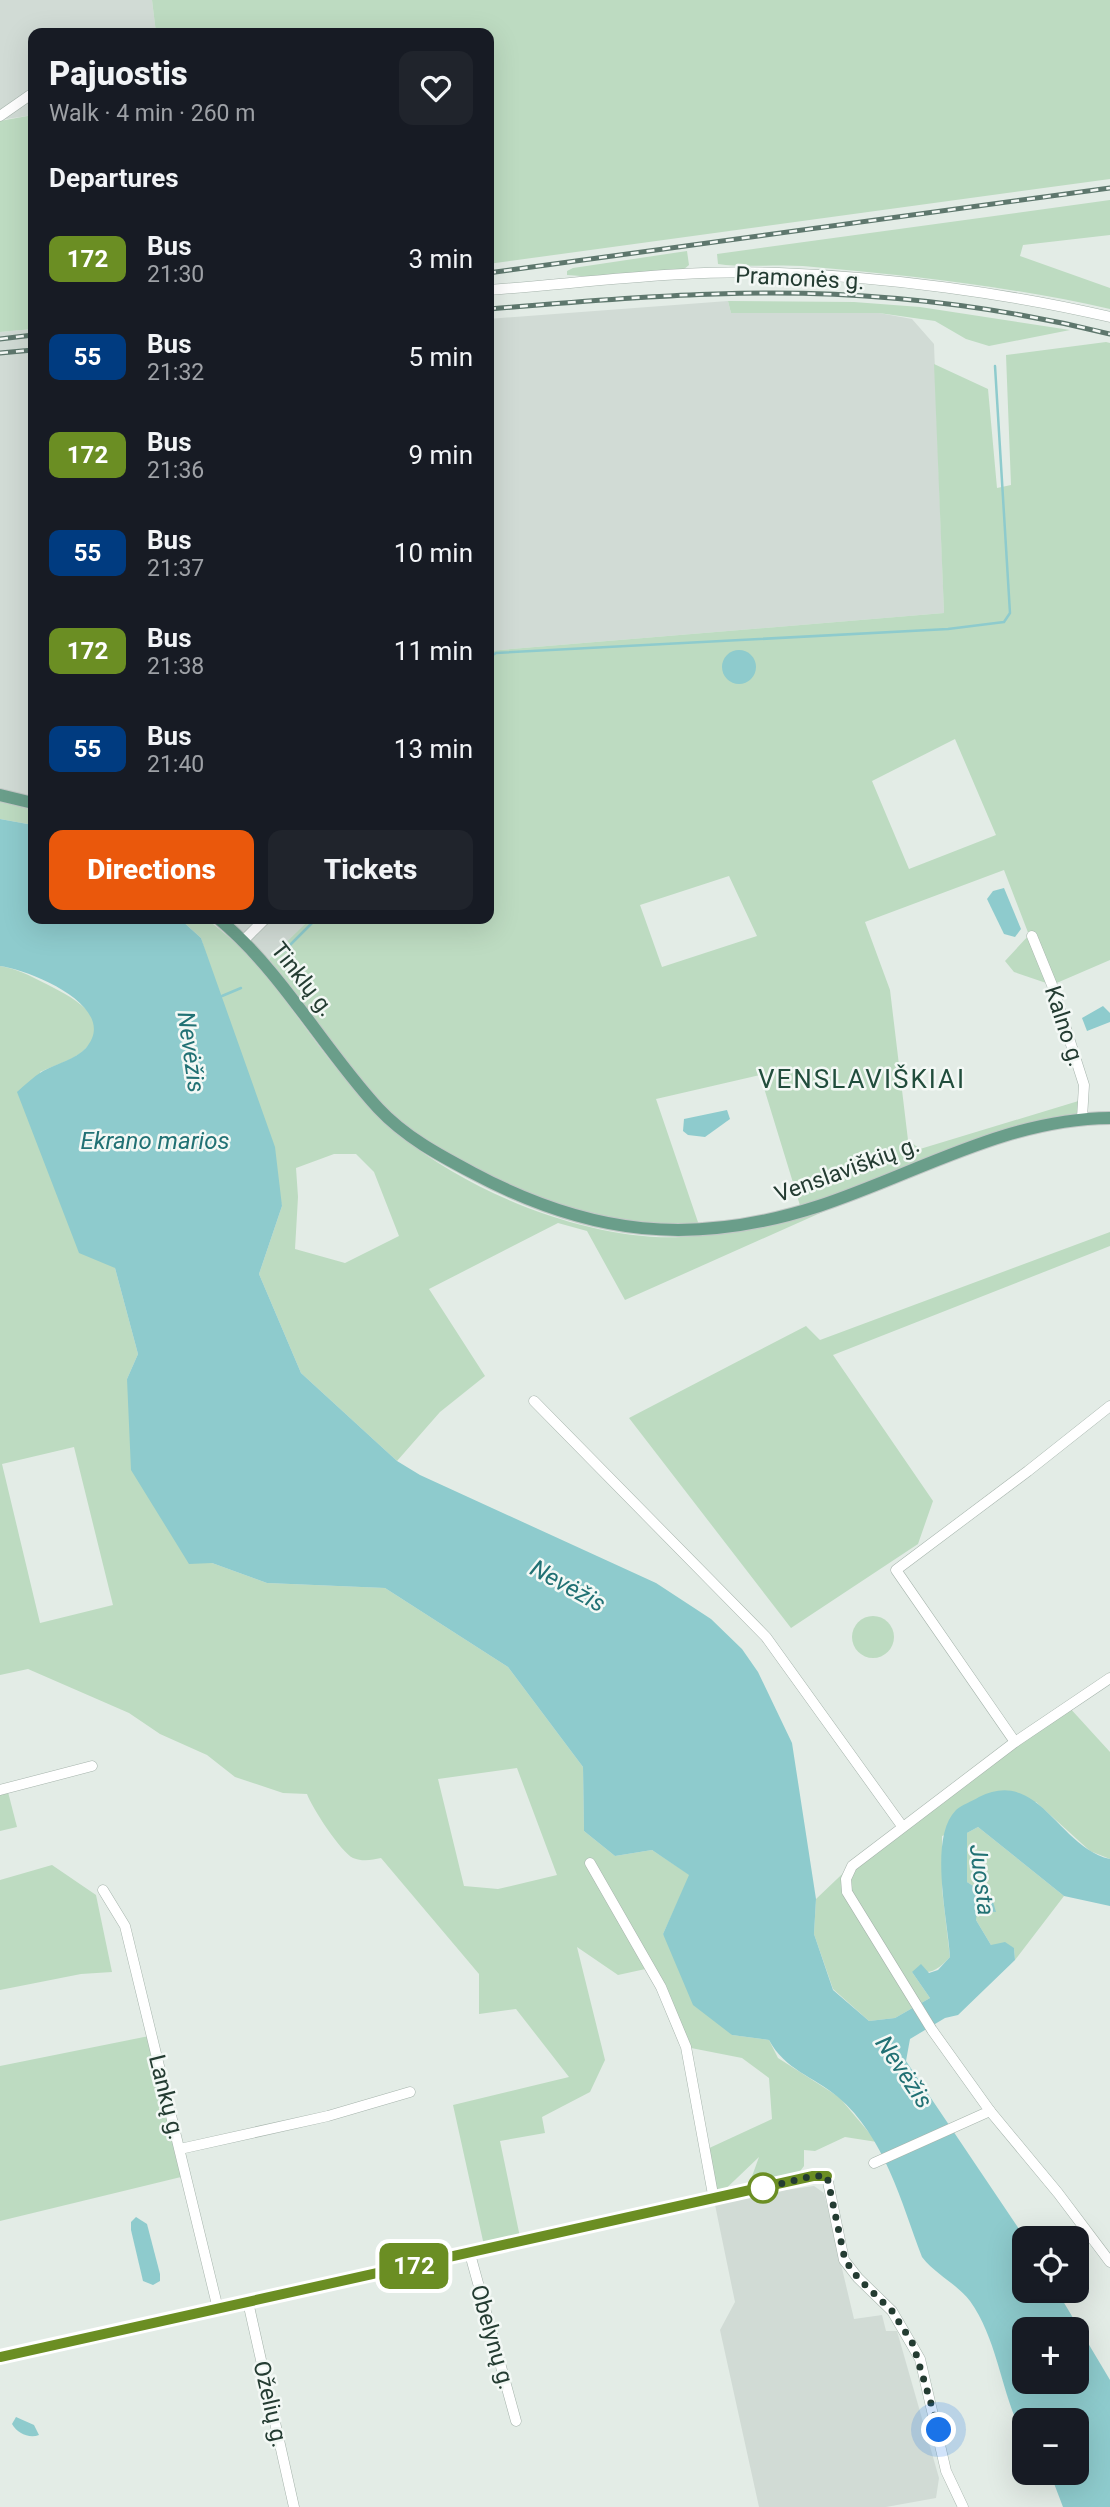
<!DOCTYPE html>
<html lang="en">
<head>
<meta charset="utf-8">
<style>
  :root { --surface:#171b24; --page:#20242c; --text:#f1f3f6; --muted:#9ea1a6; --accent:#ea580c }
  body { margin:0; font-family:Roboto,sans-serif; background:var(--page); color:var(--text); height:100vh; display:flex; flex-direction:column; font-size:26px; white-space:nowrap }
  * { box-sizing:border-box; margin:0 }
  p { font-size:23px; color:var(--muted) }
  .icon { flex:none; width:38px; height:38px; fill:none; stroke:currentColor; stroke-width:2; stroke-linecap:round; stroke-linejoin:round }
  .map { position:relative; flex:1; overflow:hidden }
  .sheet { position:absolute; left:28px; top:28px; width:466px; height:896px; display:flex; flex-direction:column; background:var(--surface); border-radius:14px; box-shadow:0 7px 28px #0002 }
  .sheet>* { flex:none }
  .badge { padding:0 14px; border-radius:10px; font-size:24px; line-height:46px }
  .buttons { position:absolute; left:1012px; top:2226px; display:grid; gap:14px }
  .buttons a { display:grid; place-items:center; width:77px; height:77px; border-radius:14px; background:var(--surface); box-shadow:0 7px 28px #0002; font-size:35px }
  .you { position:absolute; width:35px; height:35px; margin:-18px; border:5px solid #fff; border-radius:50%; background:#1a73e8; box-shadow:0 0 0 10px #1a73e833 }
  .map>.badge { position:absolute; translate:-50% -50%; box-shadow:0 0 0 4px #fff }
  h2 { padding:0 21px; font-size:26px; line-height:63px }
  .round { display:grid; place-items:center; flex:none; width:74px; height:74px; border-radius:14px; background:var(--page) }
  .headline { display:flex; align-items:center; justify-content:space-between; height:119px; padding:0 21px }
  h1 { font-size:33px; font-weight:800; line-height:52px }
  .primary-button { display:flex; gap:14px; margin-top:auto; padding:14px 21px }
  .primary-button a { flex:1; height:80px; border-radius:14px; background:var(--accent); color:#fff; font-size:28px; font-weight:800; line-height:80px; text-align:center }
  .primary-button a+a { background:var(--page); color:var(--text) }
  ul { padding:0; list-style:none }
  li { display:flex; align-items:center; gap:21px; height:98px; padding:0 21px }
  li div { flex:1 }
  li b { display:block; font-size:26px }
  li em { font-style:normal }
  li .badge { min-width:77px; font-weight:700; text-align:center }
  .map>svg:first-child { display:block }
</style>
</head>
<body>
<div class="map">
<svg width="1110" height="2507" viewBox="0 0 1110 2507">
  <rect width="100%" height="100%" fill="#e3ece6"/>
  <g fill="#d1dbd5">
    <polygon points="0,0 152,0 156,33 33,33 33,115 0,120"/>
    <polygon points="728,301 731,313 879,313 912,319 934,344 944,613 488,651 488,319"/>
    <polygon points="33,329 33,797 0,791 0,332"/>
    <polygon points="227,919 310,919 269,959"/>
    <polygon points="814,2186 824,2193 854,2319 882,2315 886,2331 897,2331 939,2478 936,2498 886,2507 759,2507 720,2330 735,2302 714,2200"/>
  </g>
  <g fill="#bddbc1" fill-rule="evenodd">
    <polygon points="152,0 1110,0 1110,179 488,264 488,33 156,33"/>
    <polygon points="33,115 33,329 0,332 0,121"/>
    <path d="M1110,200V235L1023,245L1020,256L1110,288V309C1009,286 907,275 803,266C775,264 746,268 718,264L717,254Z"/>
    <polygon points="687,251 689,265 683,270 595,277 567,275 567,271 573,268"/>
    <polygon points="728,301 854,302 920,307 1070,330 989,346 966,339 935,321 879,313 731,313"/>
    <path d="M1106,342L1110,343V960L1052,985L1014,972L1005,961L1029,935L1004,870L865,922L890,990L908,1140L920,1149L1085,1099L1082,1118L1037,1126L802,1212L760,1075L656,1099L701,1231L581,1219L429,1150L348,1071L269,959L310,919H488V651L944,613L934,364L988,389L997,488L1011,485L1006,355ZM955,739L996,835L909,869L872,781ZM729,876L757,936L662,967L640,905Z"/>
    <polygon points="0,801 33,810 33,825 0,819"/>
    <path d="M180,919H207C219,929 232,939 243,950C280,988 308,1035 342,1075C360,1095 380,1119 401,1136C471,1194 590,1241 681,1237C731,1234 779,1224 827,1210L625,1300L587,1231L558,1223L429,1289L485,1376L440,1412L397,1461L301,1373L259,1274L282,1206L201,938ZM334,1154H356L374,1172L399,1236L345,1263L295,1249L298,1197L296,1168Z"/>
    <path d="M0,966C20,969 36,979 54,988C77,1000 116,1022 83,1051C73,1060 53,1066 40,1072L115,1268L138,1354L127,1379L212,1563L267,1583L385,1588L508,1667L583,1767L584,1831L615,1856L652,1850L690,1875L663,1934L732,2035L769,2040L778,2058L839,2097L877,2142L845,2137L815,2151L804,2150V2166L795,2178L757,2186L751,2179L759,2157L714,2200L705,2150L772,2119L769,2078L742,2058L686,2047L650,1968L618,1975L577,1947L605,2060L590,2092L542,2117L545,2133L500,2141L521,2242L485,2250L453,2105L569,2077L516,2009L479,2014V1974L381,1858C372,1860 363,1862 353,1858C341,1852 312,1808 307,1794L283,1793L235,1777L207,1755L160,1734L129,1713L28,1669L0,1675ZM74,1447L113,1605L40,1623L2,1464ZM517,1768L557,1875L498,1889L464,1886L438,1779Z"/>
    <polygon points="1110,1232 1110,1246 833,1355 933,1501 918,1544 791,1628 629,1418 806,1326 820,1340"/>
    <circle cx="873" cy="1637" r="21"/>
    <path d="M1068,1706L1110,1752V1859L1090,1851L1036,1802L942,1836V1889L950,1957C937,1971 931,1974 912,1972L930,1998L895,2018L869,2021L833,1989L814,1934L816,1899L858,1859Z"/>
    <polygon points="8,1792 17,1827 0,1831 0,1794"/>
    <polygon points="978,1827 1064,1896 1015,1960 1014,1948 991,1945 976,1920 976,1910 995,1912 992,1898 967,1882 967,1833"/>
    <polygon points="52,1865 96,1895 112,1972 81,1974 0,1990 0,1880"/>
    <polygon points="154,2035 181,2177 0,2221 0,2066"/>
  </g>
  <g fill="#8ecbcd" fill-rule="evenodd">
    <circle cx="739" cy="667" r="17"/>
    <path d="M0,819L33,825V919H180L201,938L275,1147L282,1206L259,1274L301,1373L397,1461L420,1475L656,1583L711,1619L742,1649L758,1672L792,1743L816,1899L814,1934L833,1990L869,2021L895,2018L930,1998L912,1972L921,1964L929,1973L938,1970L950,1957C948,1920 928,1838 956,1810C961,1805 973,1801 979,1797C999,1787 1016,1788 1034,1801C1059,1819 1078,1852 1110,1859V1906L1064,1896L978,1827L967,1833V1882L992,1898L996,1912L977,1911L976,1920L991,1945L1005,1942L1014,1948L1015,1960L958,2015L945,2018L910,2039L906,2061L1025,2238L1024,2291H1057L1110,2380V2507H1063L1050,2473H1076V2420H1024V2437C1001,2395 999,2342 970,2301C956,2283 936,2275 922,2257C901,2202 885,2137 838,2097C813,2076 785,2070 769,2040L732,2035L693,2005L663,1934L689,1875L652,1850L615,1856L584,1831L583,1767L508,1667L385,1588L267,1583L212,1563L189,1564L131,1470L127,1379L138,1354L115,1268L79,1253L17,1092C25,1085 33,1077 43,1071C56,1064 76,1059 86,1048C121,1007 30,970 0,966ZM1024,2329H1076V2382H1024Z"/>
    <polygon points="1004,888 1021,929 1015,937 1004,934 987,899 993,891"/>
    <polygon points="1103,1006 1110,1013 1110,1022 1087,1031 1082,1018"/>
    <polygon points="727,1110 730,1119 705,1137 688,1135 683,1131 684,1119"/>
    <polygon points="136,2217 147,2224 160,2274 160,2281 153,2285 143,2281 131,2230 131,2222"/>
    <path d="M16,2417L34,2425L39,2435C29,2439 17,2433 12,2424Z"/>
  </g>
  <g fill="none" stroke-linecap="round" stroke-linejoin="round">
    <g stroke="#8ecbcd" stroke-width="2.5">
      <polyline points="488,658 496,653 948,629 1004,622 1010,613 995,366"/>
      <polyline points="284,951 316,919"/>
      <polyline points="222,996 241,988"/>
    </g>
    <defs>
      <g id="minor">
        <polyline points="0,116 33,93"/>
        <path d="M488,290C584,283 683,269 779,273C886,277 1007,293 1110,317"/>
        <polyline points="1032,936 1052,985 1084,1085 1082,1118"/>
        <polyline points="244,940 265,919"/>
        <polyline points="534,1401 766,1637 902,1826"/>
        <polyline points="1015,1742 896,1570 1028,1471 1110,1406"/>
        <polyline points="0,1790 92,1766"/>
        <polyline points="590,1863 661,1987 686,2047 714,2200"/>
        <polyline points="103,1890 125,1926 218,2309"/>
        <polyline points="990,2111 1058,2193 1110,2262"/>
        <polyline points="180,2149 328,2116 410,2092"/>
        <polyline points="874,2163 990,2111 932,2030 847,1892 846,1879 852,1866 1015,1742 1110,1678"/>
        <polyline points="827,2177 844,2260 858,2278 892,2311 920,2359 946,2471 963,2507"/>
        <polyline points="470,2254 516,2421"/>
        <polyline points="248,2302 294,2507"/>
      </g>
      <g id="major">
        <polyline points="0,795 33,803"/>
        <path d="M219,919C283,973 322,1047 378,1108C405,1137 439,1155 473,1173C589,1235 693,1247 819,1206C916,1174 1005,1119 1110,1118"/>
        <polyline points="0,2357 813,2176 827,2177"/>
      </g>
    </defs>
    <use href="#minor" stroke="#a6b4ac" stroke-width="11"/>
    <use href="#major" stroke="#c2c8c6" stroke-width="14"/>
    <use href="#minor" stroke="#fff" stroke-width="10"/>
    <use href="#major" stroke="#6a9e8a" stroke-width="12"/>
    <defs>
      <g id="rail">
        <polyline points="488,273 1110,188"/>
        <path d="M488,309C564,303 640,296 716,294C848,289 981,302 1110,334"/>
        <polyline points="0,339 33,335"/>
        <polyline points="0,353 33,350"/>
      </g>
    </defs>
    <use href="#rail" stroke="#5e776d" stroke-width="5"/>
    <use href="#rail" stroke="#f3f8f5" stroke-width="2.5" stroke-dasharray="8" stroke-linecap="butt"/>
  </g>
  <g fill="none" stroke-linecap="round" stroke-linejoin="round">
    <defs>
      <polyline id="line" points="0,2357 813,2176 827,2176"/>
    </defs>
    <use href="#line" stroke="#fff" stroke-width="16"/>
    <use href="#line" stroke="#6b8e23" stroke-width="10"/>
    <polyline stroke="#243c32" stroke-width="7" stroke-dasharray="0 12.6" points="763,2188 754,2190 813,2176 827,2176 845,2260 858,2278 892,2311 913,2344 939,2430"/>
  </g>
  <circle fill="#fff" stroke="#6b8e23" stroke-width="3.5" cx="763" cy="2188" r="14"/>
  <g text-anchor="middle" stroke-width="5" stroke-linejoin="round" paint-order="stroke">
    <g font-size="23" fill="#243c32" stroke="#f3f8f5">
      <text transform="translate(800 278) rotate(3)" y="8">Pramonės g.</text>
      <text transform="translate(303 979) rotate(52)" y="8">Tinklų g.</text>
      <text transform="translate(1065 1026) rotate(72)" y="8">Kalno g.</text>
      <text transform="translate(847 1169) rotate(-20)" y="8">Venslaviškių g.</text>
      <text transform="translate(167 2097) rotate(76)" y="8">Lankų g.</text>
      <text transform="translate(493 2337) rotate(74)" y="8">Obelynų g.</text>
      <text transform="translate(271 2404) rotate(77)" y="8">Oželių g.</text>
    </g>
    <g font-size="24" font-style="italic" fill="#217174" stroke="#f3f8f5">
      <text transform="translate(191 1052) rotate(82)" y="8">Nevėžis</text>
      <text x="155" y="1149">Ekrano marios</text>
      <text transform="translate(568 1586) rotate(29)" y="8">Nevėžis</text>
      <text transform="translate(982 1880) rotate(83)" y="8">Juosta</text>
      <text transform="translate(904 2072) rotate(56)" y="8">Nevėžis</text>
    </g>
    <g font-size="26" letter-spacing="2" fill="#214d3c" stroke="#f3f8f5">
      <text x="862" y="1088">VENSLAVIŠKIAI</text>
    </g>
  </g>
</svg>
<div class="buttons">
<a><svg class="icon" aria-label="locate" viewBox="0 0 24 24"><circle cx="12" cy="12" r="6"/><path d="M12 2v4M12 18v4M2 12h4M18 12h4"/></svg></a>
<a>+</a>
<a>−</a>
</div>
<div class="you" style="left:939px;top:2430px"></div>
<b class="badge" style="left:414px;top:2266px;background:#6b8e23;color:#fff">172</b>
<section class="sheet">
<div class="headline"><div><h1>Pajuostis</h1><p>Walk · 4 min · 260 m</p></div><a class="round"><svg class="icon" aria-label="heart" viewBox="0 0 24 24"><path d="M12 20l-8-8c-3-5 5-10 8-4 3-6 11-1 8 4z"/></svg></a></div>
<h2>Departures</h2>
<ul>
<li><span class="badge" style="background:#6b8e23;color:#fff">172</span><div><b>Bus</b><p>21:30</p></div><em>3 min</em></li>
<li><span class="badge" style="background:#003b80;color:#fff">55</span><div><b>Bus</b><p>21:32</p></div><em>5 min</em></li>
<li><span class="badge" style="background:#6b8e23;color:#fff">172</span><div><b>Bus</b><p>21:36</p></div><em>9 min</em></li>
<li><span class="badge" style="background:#003b80;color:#fff">55</span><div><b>Bus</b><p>21:37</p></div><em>10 min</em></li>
<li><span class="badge" style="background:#6b8e23;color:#fff">172</span><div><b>Bus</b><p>21:38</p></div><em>11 min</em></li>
<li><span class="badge" style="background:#003b80;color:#fff">55</span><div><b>Bus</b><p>21:40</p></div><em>13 min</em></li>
</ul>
<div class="primary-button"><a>Directions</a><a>Tickets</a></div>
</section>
</div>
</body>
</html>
